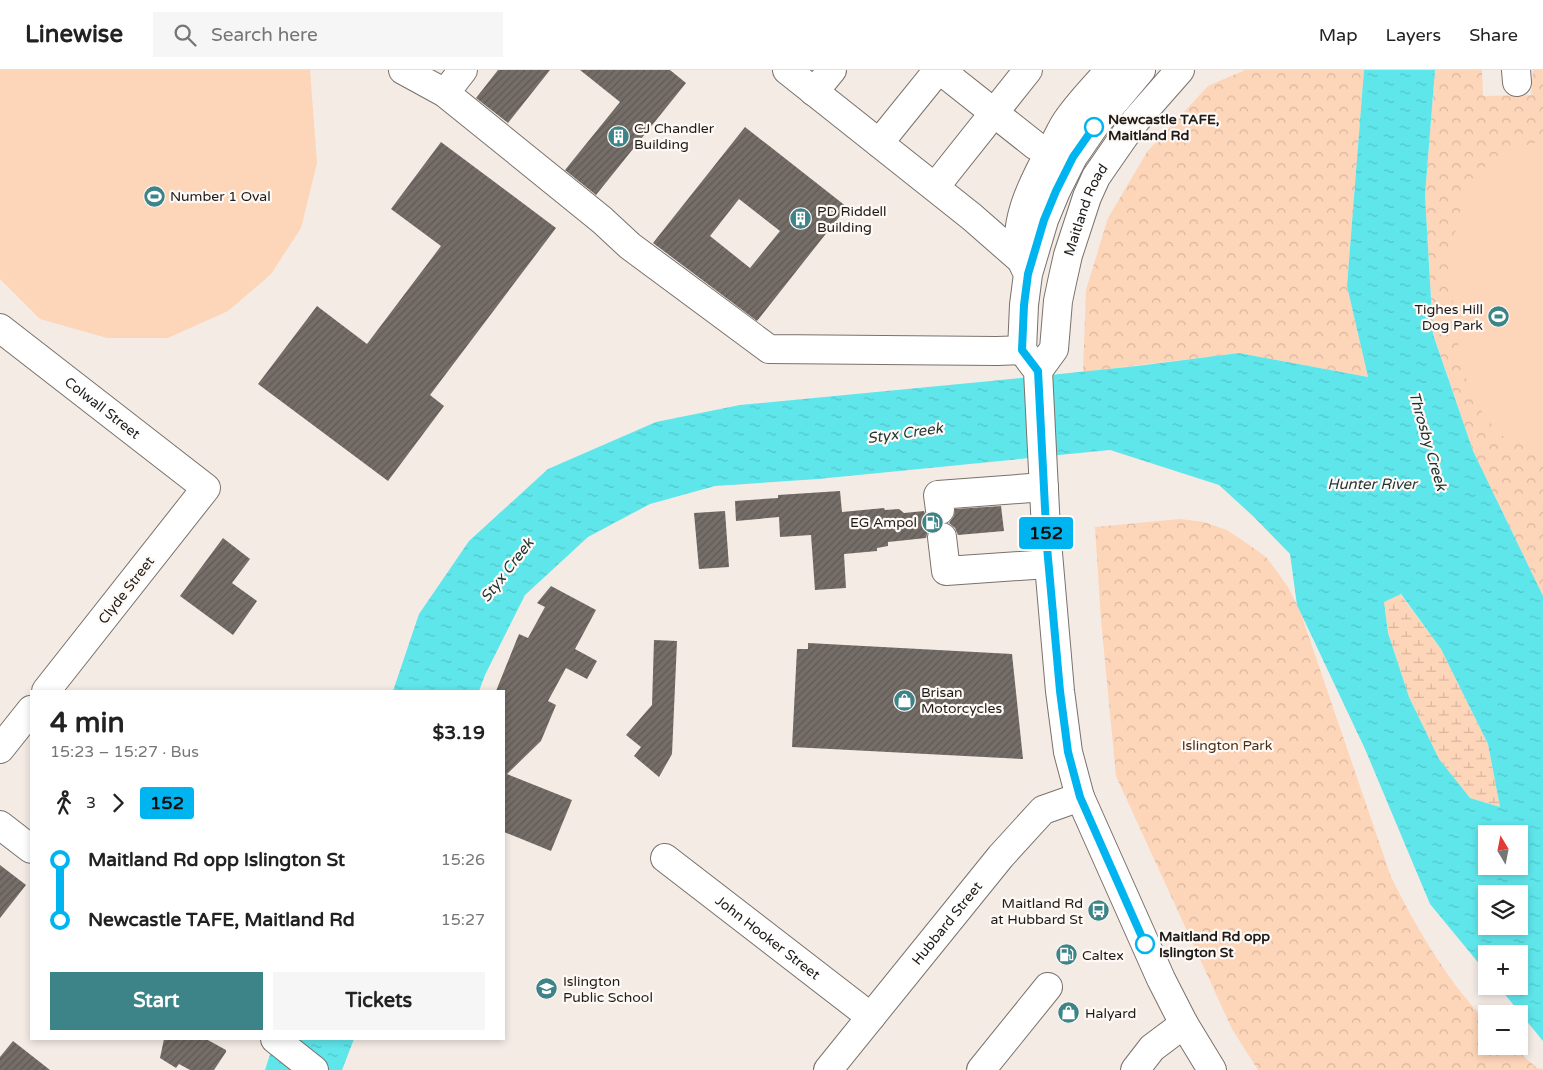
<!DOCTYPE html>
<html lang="en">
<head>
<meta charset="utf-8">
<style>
  :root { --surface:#fff; --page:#f6f6f6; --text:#222; --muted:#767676; --line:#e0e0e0; --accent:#3c8487 }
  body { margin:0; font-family:"Varela Round",sans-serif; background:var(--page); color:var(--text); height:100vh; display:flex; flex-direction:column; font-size:19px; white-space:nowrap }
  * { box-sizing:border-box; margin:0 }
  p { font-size:16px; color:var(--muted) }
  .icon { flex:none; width:28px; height:28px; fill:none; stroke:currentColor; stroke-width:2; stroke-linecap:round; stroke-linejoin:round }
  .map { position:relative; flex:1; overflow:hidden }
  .drawer { position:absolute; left:30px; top:620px; width:475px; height:350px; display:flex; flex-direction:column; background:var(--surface); border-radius:0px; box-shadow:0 2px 8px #0003 }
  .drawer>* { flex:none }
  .badge { padding:0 10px; border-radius:4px; font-size:18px; line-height:32px }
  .needle { width:32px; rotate:350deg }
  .controls { position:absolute; left:1478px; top:755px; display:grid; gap:10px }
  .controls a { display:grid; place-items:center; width:50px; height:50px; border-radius:0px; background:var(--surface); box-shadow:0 2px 8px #0003; font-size:25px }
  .map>.badge { position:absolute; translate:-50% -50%; box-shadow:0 0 0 2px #fff }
  .legs { display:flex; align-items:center; gap:8px; height:55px; padding:0 20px; font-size:16px }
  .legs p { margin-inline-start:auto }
  .headline { display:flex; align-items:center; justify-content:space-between; height:85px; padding:0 20px }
  h1 { font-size:28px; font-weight:800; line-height:38px }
  .button { display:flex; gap:10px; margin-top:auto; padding:10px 20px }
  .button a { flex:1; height:58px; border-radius:0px; background:var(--accent); color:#fff; font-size:20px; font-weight:800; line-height:58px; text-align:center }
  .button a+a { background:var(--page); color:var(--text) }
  ul { padding:0 20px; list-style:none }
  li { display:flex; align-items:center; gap:18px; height:60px; font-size:19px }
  li i { display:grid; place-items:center; width:8px; height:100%; margin:0 6px; background:currentColor }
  li i::after { content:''; width:12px; height:12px; margin:-6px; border:4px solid; border-radius:50%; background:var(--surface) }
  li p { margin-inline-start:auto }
  li:first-child i { background:linear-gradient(#0000 50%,currentColor 0) }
  li:last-child i { background:linear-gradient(currentColor 50%,#0000 0) }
  header { display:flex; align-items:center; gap:30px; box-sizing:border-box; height:70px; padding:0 25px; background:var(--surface); border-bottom:1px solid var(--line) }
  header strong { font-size:24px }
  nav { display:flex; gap:28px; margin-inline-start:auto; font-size:18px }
  .search { width:350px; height:45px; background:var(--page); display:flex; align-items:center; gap:12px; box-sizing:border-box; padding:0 18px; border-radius:0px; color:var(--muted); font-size:19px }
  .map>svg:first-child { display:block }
</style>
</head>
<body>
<header>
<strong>Linewise</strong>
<div class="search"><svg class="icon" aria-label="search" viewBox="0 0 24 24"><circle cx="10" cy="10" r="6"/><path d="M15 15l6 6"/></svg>Search here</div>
<nav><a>Map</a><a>Layers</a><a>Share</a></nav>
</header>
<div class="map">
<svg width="1543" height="1000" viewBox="0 0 1543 1000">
  <defs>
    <pattern id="wetland-marsh" width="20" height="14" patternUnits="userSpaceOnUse" patternTransform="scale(1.25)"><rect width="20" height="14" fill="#fdd5b9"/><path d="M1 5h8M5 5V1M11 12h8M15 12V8" fill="none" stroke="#d8b69e"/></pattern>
    <pattern id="park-crowns" width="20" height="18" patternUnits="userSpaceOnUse" patternTransform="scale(1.25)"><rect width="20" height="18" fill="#fdd5b9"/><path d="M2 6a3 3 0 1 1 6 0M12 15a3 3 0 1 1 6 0" fill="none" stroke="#d8b69e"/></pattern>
    <pattern id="water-ripples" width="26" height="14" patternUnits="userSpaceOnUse" patternTransform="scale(1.25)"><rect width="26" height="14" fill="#5fe6eb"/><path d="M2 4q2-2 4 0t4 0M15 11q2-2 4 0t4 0" fill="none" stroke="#52c5c9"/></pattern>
    <pattern id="building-hatch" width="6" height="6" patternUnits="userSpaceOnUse" patternTransform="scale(1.25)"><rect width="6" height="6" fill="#756d68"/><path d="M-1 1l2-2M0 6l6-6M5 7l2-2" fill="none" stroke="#5f5955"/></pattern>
  </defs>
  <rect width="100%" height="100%" fill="#f4ebe5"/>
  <polygon fill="url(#wetland-marsh)" points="1400,524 1441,579 1488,674 1500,737 1470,728 1439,689 1409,627 1388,563 1384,532"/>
  <g fill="url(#park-crowns)">
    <polygon points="1245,0 1364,0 1347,216 1368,307 1239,283 1083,302 1086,220 1108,148 1147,82 1208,16"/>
    <polygon points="1435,0 1482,0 1483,26 1531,25 1533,0 1543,0 1543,526 1473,381 1433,263 1425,125"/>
    <path d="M1180,449L1204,452L1227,460L1255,479L1267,488L1275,499L1288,517L1300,541L1391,807C1417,859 1446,909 1486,951V976H1512L1537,998L1543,999V1000H1258L1232,959L1116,706L1101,550L1095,457Z"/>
  </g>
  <g fill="#fdd5b9">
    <polygon points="0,0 310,0 317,93 301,158 271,204 228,241 168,268 107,268 40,249 0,209"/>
    <polygon points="1533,73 1543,73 1543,386 1499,364 1479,338 1461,296 1452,227 1451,181 1466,115 1495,87"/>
  </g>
  <g fill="url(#water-ripples)" fill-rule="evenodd">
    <path d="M1364,0H1435L1425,125L1433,264L1473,381L1543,526V971L1498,916H1519V884H1486V902L1430,834L1365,679L1297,535L1290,484L1254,447L1219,415L1110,380L818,409L715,416L650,434L588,467L525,525L485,605L479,621H393L419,544L469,471L548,399L656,352L740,335L1001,310L1137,296L1239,283L1368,307L1347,216ZM1401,524L1441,579L1488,674L1500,737L1470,728L1439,689L1409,627L1388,563L1384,532ZM1486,764H1519V796H1486ZM1486,824H1519V856H1486Z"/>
    <polygon points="275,969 354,969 342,1000 265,1000"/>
  </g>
  <g fill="url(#building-hatch)" fill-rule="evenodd">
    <polygon points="498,0 550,0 508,53 476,28"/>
    <polygon points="580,0 670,0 686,13 596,125 565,100 620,32"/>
    <path d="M745,57L847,137L757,251L653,173ZM739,129L780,161L750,198L710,166Z"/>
    <polygon points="441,72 556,158 430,325 444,336 388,411 258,314 317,236 367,274 441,176 391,139"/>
    <polygon points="840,421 842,442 884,438 885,440 899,439 904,443 924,441 927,449 933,454 928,460 926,468 888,472 888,476 877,478 877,481 844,484 846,518 815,520 811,465 780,467 779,447 736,451 735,431 778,428 778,425"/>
    <polygon points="1001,436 1004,461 958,465 955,458 949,453 954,446 955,439"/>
    <polygon points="725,441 729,497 699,499 694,443"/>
    <polygon points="223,468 250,489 232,513 257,531 233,565 180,526"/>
    <polygon points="551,516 596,540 575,579 597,591 587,609 566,598 548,631 556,635 541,671 507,704 572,730 551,781 504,762 504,621 496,621 519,564 528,568 545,537 537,533"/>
    <polygon points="654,570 677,571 672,684 659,707 634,686 641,677 626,665 652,635"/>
    <polygon points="808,573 1012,584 1023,689 792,677 797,579 808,579"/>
    <polygon points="0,795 26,815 0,848"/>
    <polygon points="164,969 206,969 226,980 226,982 214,1000 190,1000 179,994 176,998 160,988"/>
    <polygon points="13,971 50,1000 0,1000 0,987"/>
  </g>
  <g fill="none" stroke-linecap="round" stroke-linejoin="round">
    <defs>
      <g id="minor">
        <polyline points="403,0 445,23 602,150 630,176 769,279 997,281 1022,280"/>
        <polyline points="787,0 972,147 1020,189"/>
        <polyline points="940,0 1036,76"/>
        <polyline points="1516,0 1517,12"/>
        <polyline points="814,22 832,0"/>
        <polyline points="445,23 463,0"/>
        <polyline points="879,73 938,0"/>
        <polyline points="935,117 1028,0"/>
        <path d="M1025,198C1006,161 1035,108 1053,76C1058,67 1062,57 1068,49C1080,32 1096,15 1110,0"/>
        <path id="s1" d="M0,258L206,418L46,621"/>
        <polyline points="940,440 938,425 1044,417"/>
        <polyline points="942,467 946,501 1048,494"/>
        <polyline points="0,679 31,640"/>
        <polyline points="0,755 31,779"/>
        <path id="s2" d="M665,788L871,947"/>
        <polyline points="275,969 314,1000"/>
        <path id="s3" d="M828,1000L1001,786L1043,740L1080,727"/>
        <polyline points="981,1000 1048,917"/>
        <polyline points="1135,1000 1152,978 1184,954"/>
      </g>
      <g id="major">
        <polyline points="1141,0 1095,55 1073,87 1056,121 1044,150 1028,204 1024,235 1022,280 1038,301 1046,460 1060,621 1068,682 1080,727 1161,909 1184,954 1212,1000"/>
        <path id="s4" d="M1038,301L1054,279L1058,231L1062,212L1068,185L1087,127L1096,107L1123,68L1136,50L1180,0"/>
      </g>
    </defs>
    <use href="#minor" stroke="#79716c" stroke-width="30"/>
    <use href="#major" stroke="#79716c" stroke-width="30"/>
    <use href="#minor" stroke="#fff" stroke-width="28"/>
    <use href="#major" stroke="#fff" stroke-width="28"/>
  </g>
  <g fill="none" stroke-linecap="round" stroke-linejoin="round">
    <defs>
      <polyline id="line-1" points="1094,57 1073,87 1056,121 1044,150 1028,204 1024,235 1022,280 1038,301 1047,477 1060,621 1068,682 1080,727 1145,874"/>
    </defs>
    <use href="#line-1" stroke="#fff" stroke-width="11"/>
    <use href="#line-1" stroke="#00b5ef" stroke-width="8"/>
  </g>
  <defs>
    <symbol id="building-disc" viewBox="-11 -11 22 22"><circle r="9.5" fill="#3c8487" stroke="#fff9f5"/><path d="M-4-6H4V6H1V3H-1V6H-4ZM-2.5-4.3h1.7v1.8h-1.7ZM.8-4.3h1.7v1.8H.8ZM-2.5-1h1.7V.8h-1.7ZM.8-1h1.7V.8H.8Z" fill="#fff"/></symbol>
    <symbol id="stadium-disc" viewBox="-11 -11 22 22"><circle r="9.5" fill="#3c8487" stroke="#fff9f5"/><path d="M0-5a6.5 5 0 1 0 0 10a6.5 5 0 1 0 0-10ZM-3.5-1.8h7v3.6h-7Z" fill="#fff"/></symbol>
    <symbol id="fuel-disc" viewBox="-11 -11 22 22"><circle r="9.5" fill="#3c8487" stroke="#fff9f5"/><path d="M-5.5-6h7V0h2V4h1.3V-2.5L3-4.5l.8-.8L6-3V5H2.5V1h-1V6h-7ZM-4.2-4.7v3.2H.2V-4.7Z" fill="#fff"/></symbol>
    <symbol id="shop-disc" viewBox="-11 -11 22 22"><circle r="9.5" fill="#3c8487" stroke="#fff9f5"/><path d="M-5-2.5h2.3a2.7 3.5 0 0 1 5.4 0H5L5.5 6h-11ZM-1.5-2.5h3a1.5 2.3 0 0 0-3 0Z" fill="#fff"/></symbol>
    <symbol id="bus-disc" viewBox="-11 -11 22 22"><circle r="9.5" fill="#3c8487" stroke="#fff9f5"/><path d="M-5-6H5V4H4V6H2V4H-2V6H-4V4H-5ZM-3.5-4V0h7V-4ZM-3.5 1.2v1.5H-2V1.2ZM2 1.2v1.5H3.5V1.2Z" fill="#fff"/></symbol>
    <symbol id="school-disc" viewBox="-11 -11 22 22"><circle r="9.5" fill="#3c8487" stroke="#fff9f5"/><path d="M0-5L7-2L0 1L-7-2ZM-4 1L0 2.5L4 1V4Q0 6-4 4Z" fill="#fff"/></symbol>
  </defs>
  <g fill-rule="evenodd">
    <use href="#building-disc" x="606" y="54" width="25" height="25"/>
    <use href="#stadium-disc" x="142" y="114" width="25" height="25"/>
    <use href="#building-disc" x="788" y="136" width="25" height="25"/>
    <use href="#stadium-disc" x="1486" y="234" width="25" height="25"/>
    <use href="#fuel-disc" x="920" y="440" width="25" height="25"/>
    <use href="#shop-disc" x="892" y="618" width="25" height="25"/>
    <use href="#bus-disc" x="1086" y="828" width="25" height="25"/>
    <use href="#fuel-disc" x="1054" y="872" width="25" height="25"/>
    <use href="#school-disc" x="534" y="906" width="25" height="25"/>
    <use href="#shop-disc" x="1056" y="930" width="25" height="25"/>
  </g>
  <g fill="#fff" stroke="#00b5ef" stroke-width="2.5">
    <circle cx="1094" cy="57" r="9"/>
    <circle cx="1145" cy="874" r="9"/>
  </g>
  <g text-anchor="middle" stroke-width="4.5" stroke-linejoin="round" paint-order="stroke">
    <g font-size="14" font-weight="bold" fill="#1e1b18" stroke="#fff9f5" text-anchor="start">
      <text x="1108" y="54">Newcastle TAFE,<tspan x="1108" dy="16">Maitland Rd</tspan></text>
      <text x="1159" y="871">Maitland Rd opp<tspan x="1159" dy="16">Islington St</tspan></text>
    </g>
    <g font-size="14" fill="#1e1b18" stroke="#fff9f5" text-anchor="start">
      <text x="634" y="63">CJ Chandler<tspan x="634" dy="16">Building</tspan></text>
      <text x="170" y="131">Number 1 Oval</text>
      <text x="817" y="146">PD Riddell<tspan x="817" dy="16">Building</tspan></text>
      <text x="1483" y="244" text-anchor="end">Tighes Hill<tspan x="1483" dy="16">Dog Park</tspan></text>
      <text x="917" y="457" text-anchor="end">EG Ampol</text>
      <text x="921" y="627">Brisan<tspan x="921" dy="16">Motorcycles</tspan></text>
      <text x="1083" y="838" text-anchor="end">Maitland Rd<tspan x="1083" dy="16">at Hubbard St</tspan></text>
      <text x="1082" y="890">Caltex</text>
      <text x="563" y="916">Islington<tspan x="563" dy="16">Public School</tspan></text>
      <text x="1085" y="948">Halyard</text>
    </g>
    <g font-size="14" fill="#1e1b18" stroke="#fff9f5">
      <text dy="5" stroke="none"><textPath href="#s4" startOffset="171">Maitland Road</textPath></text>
      <text dy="5" stroke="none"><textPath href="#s1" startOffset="130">Colwall Street</textPath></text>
      <text transform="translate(126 520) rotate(-52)" y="5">Clyde Street</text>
      <text dy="5" stroke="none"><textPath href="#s3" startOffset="189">Hubbard Street</textPath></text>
      <text dy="5" stroke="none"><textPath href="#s2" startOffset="130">John Hooker Street</textPath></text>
    </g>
    <g font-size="14" fill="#4c2d15" stroke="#fff9f5">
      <text x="1227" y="680">Islington Park</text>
    </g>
    <g font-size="15" font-style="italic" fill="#1e3536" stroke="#fff9f5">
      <text transform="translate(905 363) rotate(-8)" y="5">Styx Creek</text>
      <text transform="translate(1428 371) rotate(74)" y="5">Throsby Creek</text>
      <text x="1372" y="419">Hunter River</text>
      <text transform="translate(507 500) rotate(-52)" y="5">Styx Creek</text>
    </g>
  </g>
</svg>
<div class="controls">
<a><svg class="needle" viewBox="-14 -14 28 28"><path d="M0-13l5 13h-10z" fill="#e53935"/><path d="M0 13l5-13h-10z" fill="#767676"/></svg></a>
<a><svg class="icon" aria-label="layers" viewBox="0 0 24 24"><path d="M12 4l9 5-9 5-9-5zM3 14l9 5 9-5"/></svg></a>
<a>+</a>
<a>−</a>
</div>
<b class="badge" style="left:1046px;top:463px;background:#00b5ef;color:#111">152</b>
<section class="drawer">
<div class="headline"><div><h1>4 min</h1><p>15:23 – 15:27 · Bus</p></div><b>$3.19</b></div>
<div class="legs"><svg class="icon" aria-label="walk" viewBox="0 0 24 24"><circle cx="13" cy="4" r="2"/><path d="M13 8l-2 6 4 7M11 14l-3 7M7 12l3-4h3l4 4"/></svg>3<svg class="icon" aria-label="forward" viewBox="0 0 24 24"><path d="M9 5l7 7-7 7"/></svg><b class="badge" style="background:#00b5ef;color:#111">152</b></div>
<ul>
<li><i style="color:#00b5ef"></i><b>Maitland Rd opp Islington St</b><p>15:26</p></li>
<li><i style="color:#00b5ef"></i><b>Newcastle TAFE, Maitland Rd</b><p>15:27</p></li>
</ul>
<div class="button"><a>Start</a><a>Tickets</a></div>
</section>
</div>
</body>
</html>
